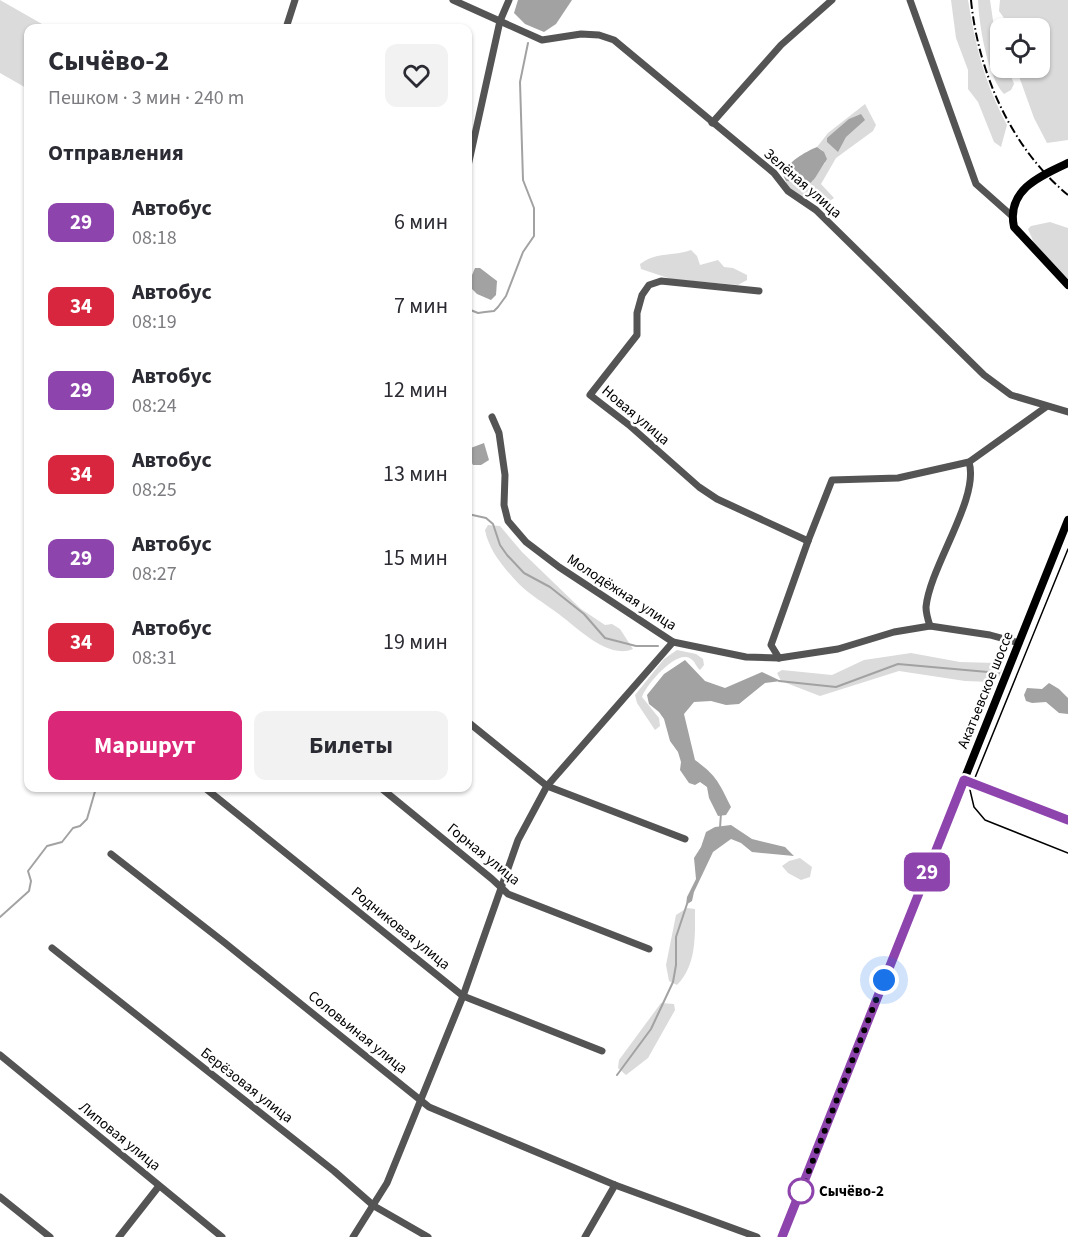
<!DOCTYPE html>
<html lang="ru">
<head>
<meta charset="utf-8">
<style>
  :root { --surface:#fff; --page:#f2f2f3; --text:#2b2b33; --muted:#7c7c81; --accent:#db2777 }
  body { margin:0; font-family:"Source Sans 3",sans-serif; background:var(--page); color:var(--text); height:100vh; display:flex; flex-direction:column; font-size:22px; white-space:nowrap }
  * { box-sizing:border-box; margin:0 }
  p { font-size:20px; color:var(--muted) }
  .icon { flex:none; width:33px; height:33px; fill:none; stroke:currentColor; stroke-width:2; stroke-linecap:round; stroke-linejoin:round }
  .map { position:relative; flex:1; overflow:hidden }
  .side { position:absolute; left:24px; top:24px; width:448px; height:768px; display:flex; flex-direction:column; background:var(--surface); border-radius:12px; box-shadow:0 2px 4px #0004 }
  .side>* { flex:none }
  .badge { padding:0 12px; border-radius:9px; font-size:21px; line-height:39px }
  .tools { position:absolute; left:990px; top:18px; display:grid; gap:12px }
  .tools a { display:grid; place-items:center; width:60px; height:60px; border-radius:12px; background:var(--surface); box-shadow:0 2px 4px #0004; font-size:30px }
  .you { position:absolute; width:30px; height:30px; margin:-15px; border:4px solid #fff; border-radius:50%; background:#1a73e8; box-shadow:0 0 0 9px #1a73e833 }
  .map>.badge { position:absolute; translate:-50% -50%; box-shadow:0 0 0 3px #fff }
  h2 { padding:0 24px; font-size:22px; line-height:54px }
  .round { display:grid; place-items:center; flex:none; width:63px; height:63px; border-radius:12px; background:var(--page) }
  .overview { display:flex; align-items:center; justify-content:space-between; height:102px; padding:0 24px }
  h1 { font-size:28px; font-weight:700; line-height:45px }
  .cta { display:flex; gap:12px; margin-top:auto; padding:12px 24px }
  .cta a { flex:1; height:69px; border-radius:12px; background:var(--accent); color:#fff; font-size:24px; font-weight:700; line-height:69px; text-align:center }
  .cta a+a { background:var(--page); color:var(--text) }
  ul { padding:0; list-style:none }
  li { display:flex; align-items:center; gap:18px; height:84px; padding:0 24px }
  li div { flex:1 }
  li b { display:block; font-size:22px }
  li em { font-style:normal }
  li .badge { min-width:66px; font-weight:700; text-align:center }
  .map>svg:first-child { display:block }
</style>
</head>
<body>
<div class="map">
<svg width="1068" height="1237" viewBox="0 0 1068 1237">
  <rect width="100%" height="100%" fill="#fff"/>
  <g fill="#dbdbdb">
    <polygon points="0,0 49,28 28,28 28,89 0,73"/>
    <path d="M951,0H968C976,48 984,81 1007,125L1001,147L994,142L978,102L968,89V70L956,38Z"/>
    <path d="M978,0H990L995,34L1000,52V68H1008L1014,84L1011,90L1004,94C987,76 979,24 978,0Z"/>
    <polygon points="1000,0 1068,0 1068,140 1047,143 1034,118 1016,68 1040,68 1040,28 1011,28 999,11"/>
    <polygon points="865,104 876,125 873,131 836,158 821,184 834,198 828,202 817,190 812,199 801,197 786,186 786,181 795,182 802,188 807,188 825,163 822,150 817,147 828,133"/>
    <polygon points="1050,222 1068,228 1068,279 1034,243 1028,229 1031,226"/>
    <path d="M691,250L697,256L700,265L718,260L724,267L733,268L747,275V280L738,285L671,279L641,269L640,264C658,251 672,257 691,250Z"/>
    <path d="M488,525L500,526L522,552L581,609L605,625L612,624L620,629L633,649C607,660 576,626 556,612C544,603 530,595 519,584C504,568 489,551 485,530Z"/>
    <path d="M677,650L696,654L703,659L704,665L700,670C696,667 695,661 691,659C677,648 646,685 642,697L659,718L660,726L655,730L637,703L635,695L664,659Z"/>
    <polygon points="911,653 960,662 997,663 1002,670 999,677 991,682 965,681 899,671 820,696 781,681 777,673 782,670 832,675 864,660"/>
    <polygon points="800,858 812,867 810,877 801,880 788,873 782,866 789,861"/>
    <path d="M687,908L695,909C695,935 697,965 677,985L669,981L666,965L676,915Z"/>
    <polygon points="661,1003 674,1004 675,1010 648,1058 626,1075 618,1068 619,1060"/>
  </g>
  <g fill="#a2a2a2">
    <polygon points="518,0 572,0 556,24 544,32 525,24 514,13"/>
    <polygon points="861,114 865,120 846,137 838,152 827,142 827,138 849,119"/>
    <path d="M817,147L824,152L827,159L815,178L806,188H802L795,182L786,181L783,175C787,162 805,152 817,147Z"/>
    <polygon points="475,268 480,268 497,281 496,295 491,300 477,294 472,289 472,275"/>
    <polygon points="484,443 489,460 481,465 473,465 468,456 468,449"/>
    <path d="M685,660L705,681L725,688L762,672L781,681L765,683L739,704L726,705L711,701L694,702L684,714L695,760C717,776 719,783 731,807L726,815L718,816L709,798L707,787L700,782L695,785L689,783L680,770L681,762L678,752L670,741L664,719L659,712L649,704L647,695L664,674Z"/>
    <polygon points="1049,683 1059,689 1068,698 1068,714 1059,713 1046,702 1032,703 1026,701 1024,695 1027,688 1042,689"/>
    <polygon points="731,825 752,839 785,847 794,856 752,852 741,843 731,839 713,852 694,892 692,901 686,905 687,897 696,879 694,858 701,847 706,832 715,827"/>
  </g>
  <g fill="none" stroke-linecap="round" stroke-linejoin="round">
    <g stroke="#a2a2a2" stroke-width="2">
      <polyline points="468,309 478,313 485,312 494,311 498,307 506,296 523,252 534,236 534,208 523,180 520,82 528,43"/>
      <polyline points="468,514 486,518 493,524 500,545 507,555 524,573 550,587 584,614 605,638 636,646 658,646"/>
      <polyline points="779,681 836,687 898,664 999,673"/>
      <polyline points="720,828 721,813"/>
      <polyline points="0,917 29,891 31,881 28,871 47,846 62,842 73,828 80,826 87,819 96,788"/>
      <polyline points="617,1075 651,1029 673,982 676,965 676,937 687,904"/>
    </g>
    <g stroke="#545454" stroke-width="7">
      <polyline points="453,0 542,40 581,34 599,35 614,40 774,173 788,191 816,210 984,375 1011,395 1068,412"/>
      <polyline points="910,0 976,184 1012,216"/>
      <polyline points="286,28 295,0"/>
      <polyline points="712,123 781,45 832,0"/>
      <polyline points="468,166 500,21 509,0"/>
      <polyline points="759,291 661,281 649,285 642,295 637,313 637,335 590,395 629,425 699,487 717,499 808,541"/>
      <polyline points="492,417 499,433 505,475 504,505 508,521 526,542 559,567 673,642 746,657 779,658 838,649 894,632 930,626 990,635 1019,643"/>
      <path d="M930,626C928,620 926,613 926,607C930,566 980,498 969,462"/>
      <polyline points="779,658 771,645 808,541 832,480 898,478 969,462 1046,407"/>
      <polyline points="468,722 547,786 685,839"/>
      <polyline points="205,788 463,996 602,1051"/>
      <polyline points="381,788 492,879 508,894 649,949"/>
      <polyline points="111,854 225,943 429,1107 615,1185 757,1237"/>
      <polyline points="52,948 334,1171 374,1206 428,1237"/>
      <polyline points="0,1055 222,1237"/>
      <polyline points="0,1197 50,1237"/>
      <polyline points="119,1237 159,1186"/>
      <polyline points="353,1237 387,1183 463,996 518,840 547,786 673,642"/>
      <polyline points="585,1237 615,1185"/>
      <polyline points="782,1237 964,780"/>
    </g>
    <g stroke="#000" stroke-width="8">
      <path d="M1068,163C1040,176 1006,190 1014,227L1068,285"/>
      <polyline points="1068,520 964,780 1068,820"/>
    </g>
    <polyline stroke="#000" stroke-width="1.5" points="1068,549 970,790 974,807 985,820 1068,853"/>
    <path stroke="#000" stroke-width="2" stroke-dasharray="9 3 1.5 3" stroke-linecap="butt" d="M971,0C978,72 1011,148 1068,195"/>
  </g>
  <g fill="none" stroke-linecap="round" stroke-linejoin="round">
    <defs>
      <polyline id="line" points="782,1237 964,780 1068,820"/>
    </defs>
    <use href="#line" stroke="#fff" stroke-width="14"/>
    <use href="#line" stroke="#8e44ad" stroke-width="9"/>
    <polyline stroke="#000" stroke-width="6" stroke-dasharray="0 10.8" points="801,1191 884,980"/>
  </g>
  <circle fill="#fff" stroke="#8e44ad" stroke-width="3" cx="801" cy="1191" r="12"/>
  <g text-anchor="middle" stroke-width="5" stroke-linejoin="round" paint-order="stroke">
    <g font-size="15" fill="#000" stroke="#fff">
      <text transform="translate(803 183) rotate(41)" y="5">Зелёная улица</text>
      <text transform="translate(636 415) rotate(40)" y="5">Новая улица</text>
      <text transform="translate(622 592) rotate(33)" y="5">Молодёжная улица</text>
      <text transform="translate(985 690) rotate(-68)" y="5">Акатьевское шоссе</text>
      <text transform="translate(484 854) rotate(39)" y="5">Горная улица</text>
      <text transform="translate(401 928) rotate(39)" y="5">Родниковая улица</text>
      <text transform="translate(358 1032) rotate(39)" y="5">Соловьиная улица</text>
      <text transform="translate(247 1085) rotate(38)" y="5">Берёзовая улица</text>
      <text transform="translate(120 1136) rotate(39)" y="5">Липовая улица</text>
    </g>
    <g font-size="15" font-weight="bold" fill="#000" stroke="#fff" text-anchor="start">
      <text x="819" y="1196">Сычёво-2</text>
    </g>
  </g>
</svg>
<div class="tools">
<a><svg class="icon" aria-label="locate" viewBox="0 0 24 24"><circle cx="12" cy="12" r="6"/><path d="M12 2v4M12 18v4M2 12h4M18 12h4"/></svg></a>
</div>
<div class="you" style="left:884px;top:980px"></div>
<b class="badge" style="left:927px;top:872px;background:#8e44ad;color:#fff">29</b>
<section class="side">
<div class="overview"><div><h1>Сычёво-2</h1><p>Пешком · 3 мин · 240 m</p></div><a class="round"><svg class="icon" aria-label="heart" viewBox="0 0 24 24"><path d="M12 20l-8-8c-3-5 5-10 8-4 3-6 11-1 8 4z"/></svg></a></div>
<h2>Отправления</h2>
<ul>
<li><span class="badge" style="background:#8e44ad;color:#fff">29</span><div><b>Автобус</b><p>08:18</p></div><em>6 мин</em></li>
<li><span class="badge" style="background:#d7263d;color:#fff">34</span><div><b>Автобус</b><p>08:19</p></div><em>7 мин</em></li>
<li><span class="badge" style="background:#8e44ad;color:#fff">29</span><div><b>Автобус</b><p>08:24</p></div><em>12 мин</em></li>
<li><span class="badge" style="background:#d7263d;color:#fff">34</span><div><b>Автобус</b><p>08:25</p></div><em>13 мин</em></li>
<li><span class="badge" style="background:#8e44ad;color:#fff">29</span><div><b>Автобус</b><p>08:27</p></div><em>15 мин</em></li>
<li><span class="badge" style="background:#d7263d;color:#fff">34</span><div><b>Автобус</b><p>08:31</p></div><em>19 мин</em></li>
</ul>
<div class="cta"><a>Маршрут</a><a>Билеты</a></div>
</section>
</div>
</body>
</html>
